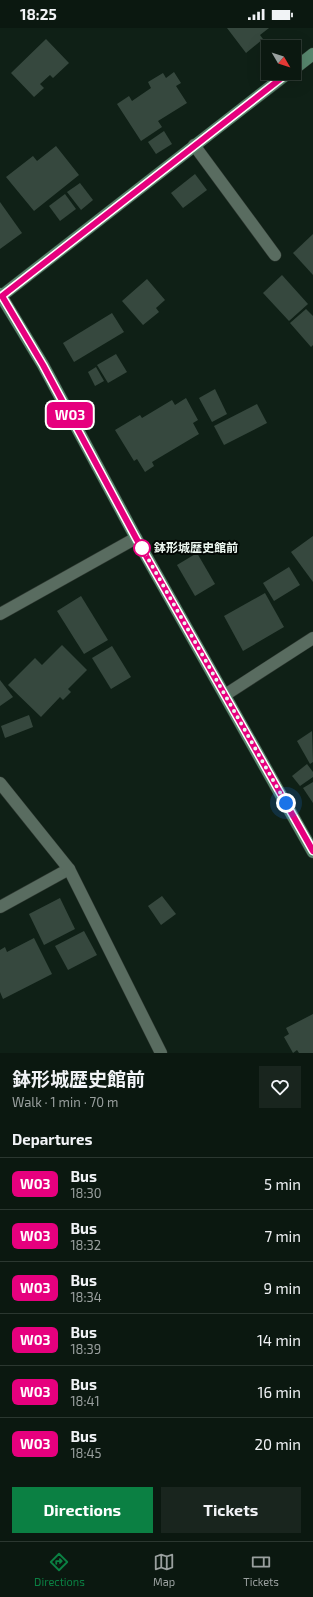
<!DOCTYPE html>
<html lang="en">
<head>
<meta charset="utf-8">
<style>
  :root { --surface:#0b1810; --page:#19251e; --text:#f1f3f6; --muted:#9aa09f; --line:#2b3730; --accent:#0b8043 }
  body { margin:0; font-family:"Exo 2","Noto Sans JP",sans-serif; background:var(--page); color:var(--text); height:100vh; display:flex; flex-direction:column; font-size:15px; white-space:nowrap }
  * { box-sizing:border-box; margin:0 }
  p { font-size:13px; color:var(--muted) }
  .icon { flex:none; width:22px; height:22px; fill:none; stroke:currentColor; stroke-width:2; stroke-linecap:round; stroke-linejoin:round }
  .map { position:relative; height:1025px; overflow:hidden }
  .drawer { display:flex; flex-direction:column; background:var(--surface); flex:1 }
  .drawer>* { flex:none }
  .badge { padding:0 8px; border-radius:6px; font-size:14px; line-height:26px }
  .needle { width:26px; rotate:129deg }
  .fabs { position:absolute; left:261px; top:12px; display:grid; gap:8px }
  .fabs a { display:grid; place-items:center; width:40px; height:40px; border-radius:0px; background:var(--surface); box-shadow:0 4px 16px #0002,0 0 0 1px var(--line); font-size:20px }
  .you { position:absolute; width:20px; height:20px; margin:-10px; border:3px solid #fff; border-radius:50%; background:#1a73e8; box-shadow:0 0 0 6px #1a73e833 }
  .map>.badge { position:absolute; translate:-50% -50%; box-shadow:0 0 0 2px #fff }
  h2 { padding:0 12px; font-size:15px; line-height:36px }
  .round { display:grid; place-items:center; flex:none; width:42px; height:42px; border-radius:0px; background:var(--page) }
  .summary { display:flex; align-items:center; justify-content:space-between; height:68px; padding:0 12px }
  h1 { font-size:19px; font-weight:700; line-height:30px }
  .action { display:flex; gap:8px; margin-top:auto; padding:8px 12px }
  .action a { flex:1; height:46px; border-radius:0px; background:var(--accent); color:#fff; font-size:16px; font-weight:700; line-height:46px; text-align:center }
  .action a+a { background:var(--page); color:var(--text) }
  ul { padding:0; list-style:none }
  li { display:flex; align-items:center; gap:12px; height:52px; padding:0 12px; border-top:1px solid var(--line) }
  li div { flex:1 }
  li b { display:block; font-size:15px }
  li em { font-style:normal }
  li .badge { min-width:44px; font-weight:700; text-align:center }
  .status { display:flex; justify-content:space-between; align-items:center; height:28px; padding:0 20px; background:var(--surface); direction:ltr }
  .status svg { height:11px; fill:currentColor }
  .tab-bar { display:flex; justify-content:space-around; align-items:center; height:56px; border-top:1px solid var(--line); background:var(--surface); font-size:11px; color:var(--muted) }
  .tab-bar a { display:grid; justify-items:center; gap:2px }
  .tab-bar .active { color:var(--accent) }
  .map>svg:first-child { display:block }
</style>
</head>
<body>
<div class="status"><b>18:25</b><svg viewBox="0 0 49 12"><path d="M0 12V9h3v3zM5 12V6h3v6zM10 12V3h3v9zM15 12V0h3v12zM26 1h20v11H26zM47 4h2v5h-2z"/></svg></div>
<div class="map">
<svg width="313" height="1025" viewBox="0 0 313 1025">
  <rect width="100%" height="100%" fill="#0f2016"/>
  <g fill="#36483e">
    <polygon points="227,0 269,0 260,7 263,11 246,25"/>
    <polygon points="46,11 69,35 53,50 50,47 40,56 44,60 34,69 11,45"/>
    <polygon points="174,44 181,55 176,58 187,75 158,93 162,99 141,113 117,76 129,68 132,73 151,60 148,54 163,45 166,50"/>
    <polygon points="164,103 172,116 156,126 148,114"/>
    <polygon points="56,118 79,147 34,183 6,149 33,128 37,133"/>
    <polygon points="195,146 207,162 183,180 171,165"/>
    <polygon points="80,155 93,172 81,182 67,164"/>
    <polygon points="65,166 76,181 60,193 49,178"/>
    <polygon points="0,174 22,205 0,221"/>
    <polygon points="313,206 313,247 293,225"/>
    <polygon points="282,247 308,276 289,293 263,265"/>
    <polygon points="147,251 165,272 156,280 159,284 143,297 122,273"/>
    <polygon points="306,281 313,288 313,317 311,319 290,295"/>
    <polygon points="112,285 124,304 74,334 63,315"/>
    <polygon points="116,326 127,344 108,355 97,337"/>
    <polygon points="96,339 104,353 95,358 88,344"/>
    <polygon points="215,361 227,386 212,394 199,370"/>
    <polygon points="186,370 198,392 193,395 199,406 152,434 154,438 145,444 137,431 134,433 115,402 140,387 142,390 172,372 175,377"/>
    <polygon points="257,376 267,395 224,417 214,398"/>
    <polygon points="313,508 313,554 291,524"/>
    <polygon points="197,525 215,556 195,568 177,537"/>
    <polygon points="289,539 300,557 274,573 263,555"/>
    <polygon points="265,565 284,599 243,623 224,588"/>
    <polygon points="81,568 108,612 84,626 57,583"/>
    <polygon points="62,617 87,642 68,661 71,664 63,672 60,669 41,689 8,657 35,630 42,637"/>
    <polygon points="112,618 131,649 111,661 92,630"/>
    <polygon points="0,652 13,669 0,678"/>
    <polygon points="29,687 33,699 5,710 1,698"/>
    <polygon points="312,703 313,734 310,736 297,713"/>
    <polygon points="307,736 313,744 313,749 300,758 292,748"/>
    <polygon points="313,754 313,775 303,760"/>
    <polygon points="162,868 176,886 161,897 148,878"/>
    <polygon points="60,870 75,901 44,917 29,886"/>
    <polygon points="84,903 97,927 68,942 55,918"/>
    <polygon points="34,910 52,946 3,971 0,964 0,922 5,919 7,924"/>
    <polygon points="313,986 313,1025 299,1025 297,1022 293,1025 284,1009 289,1006 286,1000"/>
  </g>
  <g fill="none" stroke-linecap="round" stroke-linejoin="round">
    <defs>
      <g id="lane">
        <polyline points="194,117 275,227"/>
        <polyline points="0,586 136,510"/>
        <polyline points="0,879 69,841"/>
      </g>
      <g id="street">
        <polyline points="225,667 313,610"/>
        <polyline points="0,755 69,841 161,1025"/>
      </g>
      <g id="secondary">
        <polyline points="294,41 313,26"/>
        <polyline points="0,266 43,337 136,510 313,824"/>
        <polyline points="0,269 288,45"/>
      </g>
    </defs>
    <use href="#lane" stroke="#2f3932" stroke-width="13"/>
    <use href="#street" stroke="#2f3932" stroke-width="13"/>
    <use href="#secondary" stroke="#2f3932" stroke-width="13"/>
    <use href="#lane" stroke="#596c60" stroke-width="12"/>
    <use href="#street" stroke="#596c60" stroke-width="12"/>
    <use href="#secondary" stroke="#57866d" stroke-width="12"/>
  </g>
  <g fill="none" stroke-linecap="round" stroke-linejoin="round">
    <defs>
      <polyline id="line" points="288,45 2,268 43,337 136,510 313,823"/>
    </defs>
    <use href="#line" stroke="#fff" stroke-width="9"/>
    <use href="#line" stroke="#e6007e" stroke-width="6"/>
    <polyline stroke="#ecf7f0" stroke-width="4" stroke-dasharray="0 7.2" points="142,520 286,775"/>
  </g>
  <circle fill="#fff" stroke="#e6007e" stroke-width="2" cx="142" cy="520" r="8"/>
  <g text-anchor="middle" stroke-width="4" stroke-linejoin="round" paint-order="stroke">
    <g font-size="12" font-weight="bold" fill="#ecf7f0" stroke="#030805" text-anchor="start">
      <text x="154" y="524">鉢形城歴史館前</text>
    </g>
  </g>
</svg>
<div class="fabs">
<a><svg class="needle" viewBox="-14 -14 28 28"><path d="M0-13l5 13h-10z" fill="#e53935"/><path d="M0 13l5-13h-10z" fill="#9aa09f"/></svg></a>
</div>
<div class="you" style="left:286px;top:775px"></div>
<b class="badge" style="left:70px;top:387px;background:#e6007e;color:#fff">W03</b>
</div>
<section class="drawer">
<div class="summary"><div><h1>鉢形城歴史館前</h1><p>Walk · 1 min · 70 m</p></div><a class="round"><svg class="icon" aria-label="heart" viewBox="0 0 24 24"><path d="M12 20l-8-8c-3-5 5-10 8-4 3-6 11-1 8 4z"/></svg></a></div>
<h2>Departures</h2>
<ul>
<li><span class="badge" style="background:#e6007e;color:#fff">W03</span><div><b>Bus</b><p>18:30</p></div><em>5 min</em></li>
<li><span class="badge" style="background:#e6007e;color:#fff">W03</span><div><b>Bus</b><p>18:32</p></div><em>7 min</em></li>
<li><span class="badge" style="background:#e6007e;color:#fff">W03</span><div><b>Bus</b><p>18:34</p></div><em>9 min</em></li>
<li><span class="badge" style="background:#e6007e;color:#fff">W03</span><div><b>Bus</b><p>18:39</p></div><em>14 min</em></li>
<li><span class="badge" style="background:#e6007e;color:#fff">W03</span><div><b>Bus</b><p>18:41</p></div><em>16 min</em></li>
<li><span class="badge" style="background:#e6007e;color:#fff">W03</span><div><b>Bus</b><p>18:45</p></div><em>20 min</em></li>
</ul>
<div class="action"><a>Directions</a><a>Tickets</a></div>
</section>
<nav class="tab-bar">
<a class="active"><svg class="icon" aria-label="directions" viewBox="0 0 24 24"><path d="M12 3l9 9-9 9-9-9zM9 14v-3h6M13 9l2 2-2 2"/></svg>Directions</a>
<a><svg class="icon" aria-label="map" viewBox="0 0 24 24"><path d="M3 6l6-2 6 2 6-2v14l-6 2-6-2-6 2zM9 4v14M15 6v14"/></svg>Map</a>
<a><svg class="icon" aria-label="tickets" viewBox="0 0 24 24"><path d="M3 7h18v10H3zM15 7v10"/></svg>Tickets</a>
</nav>
</body>
</html>
